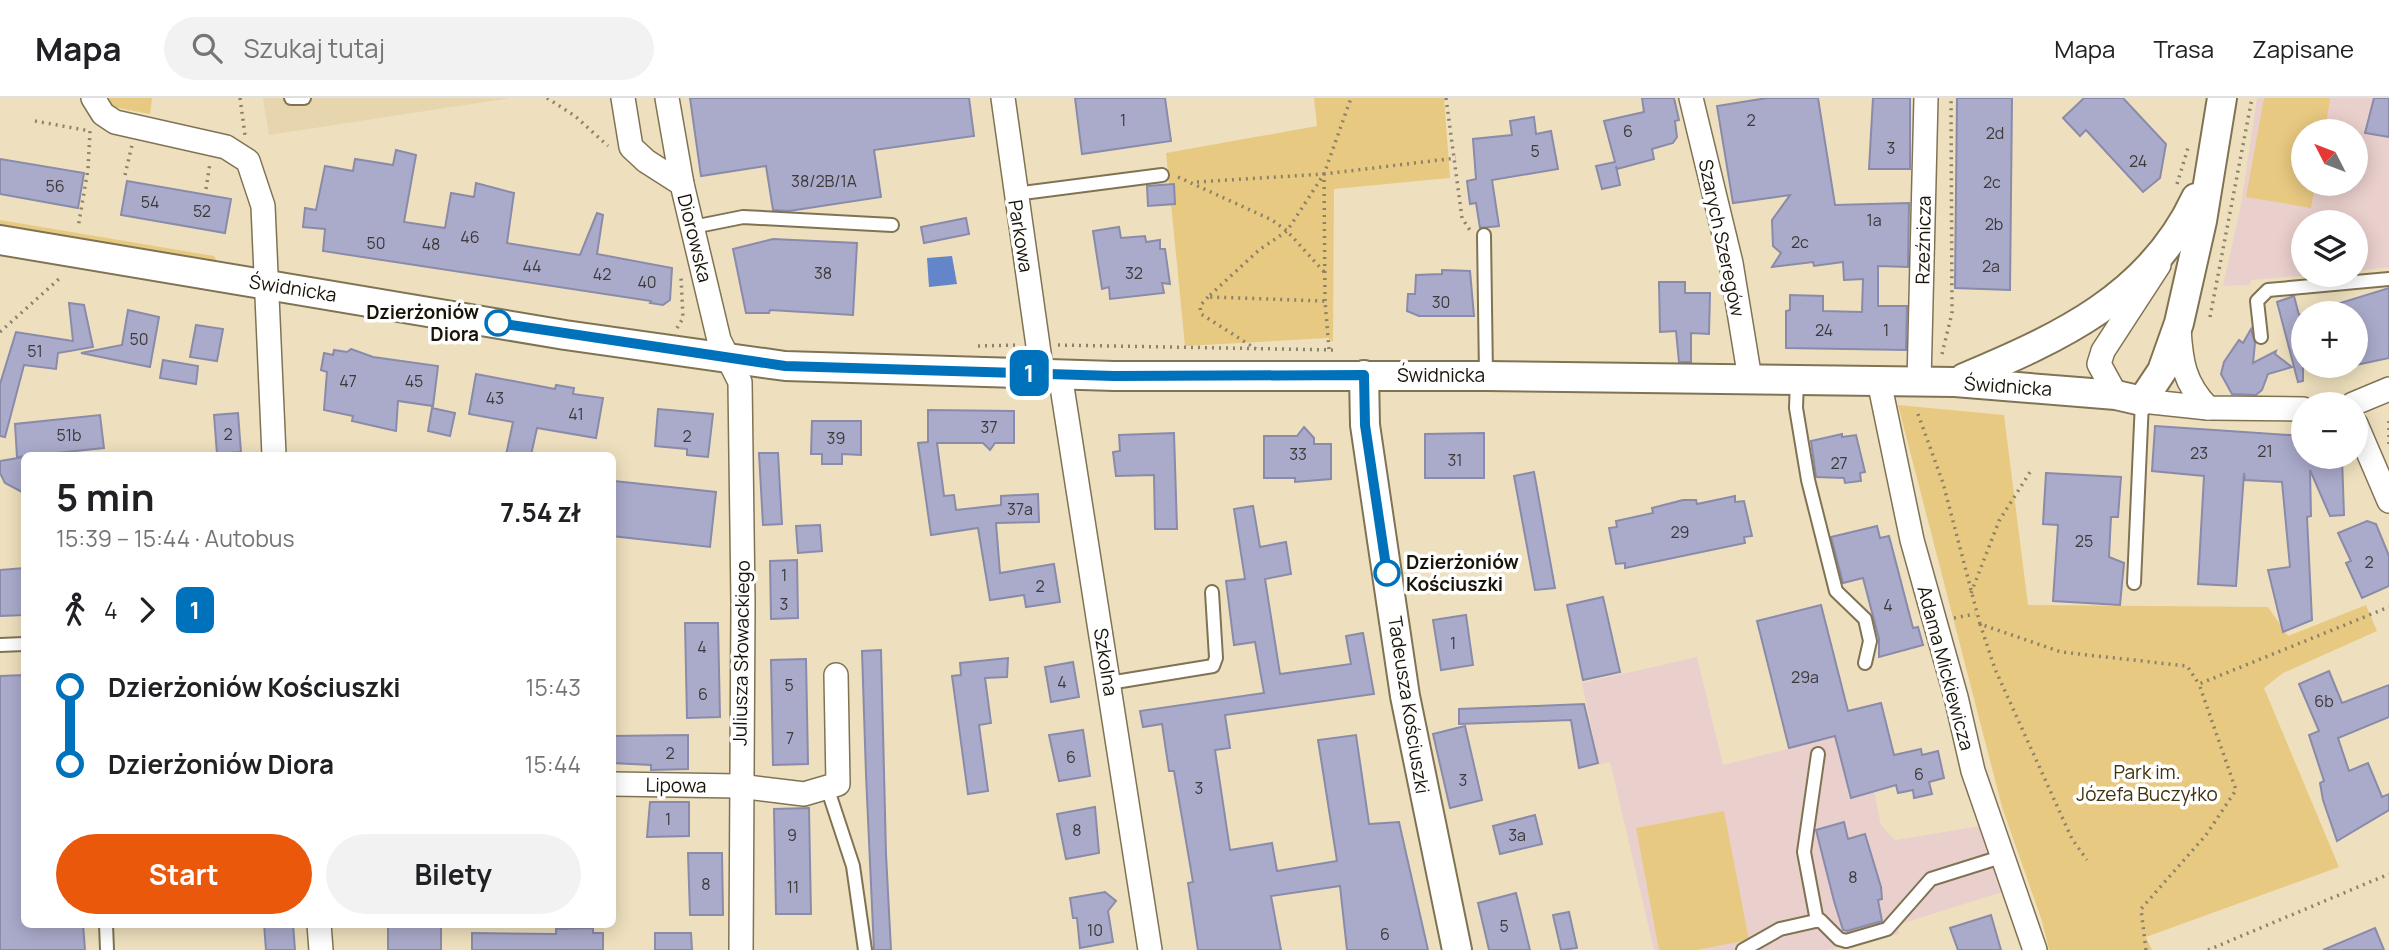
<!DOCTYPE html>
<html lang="pl">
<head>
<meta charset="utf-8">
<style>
  :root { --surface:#fff; --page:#f2f2f2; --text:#202124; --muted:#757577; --line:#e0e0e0; --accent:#ea580c }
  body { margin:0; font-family:Manrope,sans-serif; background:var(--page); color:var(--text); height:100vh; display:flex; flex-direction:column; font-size:26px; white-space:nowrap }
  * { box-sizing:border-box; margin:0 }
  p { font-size:23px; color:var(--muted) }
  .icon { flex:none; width:38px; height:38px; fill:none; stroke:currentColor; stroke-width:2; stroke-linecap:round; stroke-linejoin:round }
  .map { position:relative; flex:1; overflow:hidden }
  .sheet { position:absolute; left:21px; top:354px; width:595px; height:476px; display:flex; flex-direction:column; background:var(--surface); border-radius:10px; box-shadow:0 4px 18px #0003 }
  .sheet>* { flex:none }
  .badge { padding:0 14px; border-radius:10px; font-size:24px; line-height:46px }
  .needle { width:46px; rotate:312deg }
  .controls { position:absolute; left:2291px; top:21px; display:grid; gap:14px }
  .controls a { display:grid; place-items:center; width:77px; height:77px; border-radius:50%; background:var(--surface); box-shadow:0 4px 18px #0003; font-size:35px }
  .map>.badge { position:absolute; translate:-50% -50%; box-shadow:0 0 0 4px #fff }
  .legs { display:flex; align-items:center; gap:10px; height:77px; padding:0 35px; font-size:23px }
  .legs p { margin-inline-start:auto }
  .head { display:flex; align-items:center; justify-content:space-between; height:119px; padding:0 35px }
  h1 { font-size:38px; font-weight:700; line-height:52px }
  .button { display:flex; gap:14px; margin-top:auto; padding:14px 35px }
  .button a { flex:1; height:80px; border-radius:42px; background:var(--accent); color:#fff; font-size:28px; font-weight:700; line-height:80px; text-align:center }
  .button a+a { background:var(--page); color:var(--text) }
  ul { padding:0 35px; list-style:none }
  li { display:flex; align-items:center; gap:24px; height:77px; font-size:26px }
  li i { display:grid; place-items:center; width:10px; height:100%; margin:0 9px; background:currentColor }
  li i::after { content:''; width:18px; height:18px; margin:-9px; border:5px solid; border-radius:50%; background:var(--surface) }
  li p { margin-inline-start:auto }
  li:first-child i { background:linear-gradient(#0000 50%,currentColor 0) }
  li:last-child i { background:linear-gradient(currentColor 50%,#0000 0) }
  header { display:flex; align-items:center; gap:42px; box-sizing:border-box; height:98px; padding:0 35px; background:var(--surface); border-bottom:2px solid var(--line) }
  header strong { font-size:33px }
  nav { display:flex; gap:38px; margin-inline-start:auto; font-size:24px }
  .search { width:490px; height:63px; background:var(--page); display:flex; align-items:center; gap:18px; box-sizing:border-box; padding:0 24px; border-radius:38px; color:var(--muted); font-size:26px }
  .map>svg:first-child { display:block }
</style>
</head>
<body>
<header>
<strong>Mapa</strong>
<div class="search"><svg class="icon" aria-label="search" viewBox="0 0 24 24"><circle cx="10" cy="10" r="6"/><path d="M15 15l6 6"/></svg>Szukaj tutaj</div>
<nav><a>Mapa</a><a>Trasa</a><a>Zapisane</a></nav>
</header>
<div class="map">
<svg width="2389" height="852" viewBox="0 0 2389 852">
  <rect width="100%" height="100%" fill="#eee0be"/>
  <polygon fill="#e6d5ad" points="263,0 510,0 269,37"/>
  <g fill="#ead0cd" fill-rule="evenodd">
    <path d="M2257,0H2389V169L2356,173V124H2303V177H2312L2251,182L2250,187L2223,188L2241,107ZM2303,33H2356V86H2303Z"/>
    <polygon points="1697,559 1723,667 1862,632 1881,727 1895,742 1980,728 2002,794 1898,827 1899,836 1827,852 1654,852 1610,664 1599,667 1582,585"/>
  </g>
  <g fill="#e8c981">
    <polygon points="106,0 152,0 150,16 113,9"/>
    <polygon points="1314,0 1444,0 1450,80 1334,91 1333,244 1328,240 1185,248 1166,55 1317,28"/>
    <polygon points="2264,0 2330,0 2325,33 2303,33 2303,86 2315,86 2311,110 2246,99"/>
    <polygon points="0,122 214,158 216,161 215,165 0,128"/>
    <polygon points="1898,307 2004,317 2028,507 2268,509 2288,538 2366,507 2377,533 2283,575 2264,590 2339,769 2146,839 2152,852 2049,852 2042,823 2002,709"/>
    <polygon points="1724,713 1749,842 1696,852 1659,852 1636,730"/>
  </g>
  <polygon fill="#6385c9" points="952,158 957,186 929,189 927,160"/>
  <g fill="#aaaacb" stroke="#8a8aaa" stroke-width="2">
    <polygon points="690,0 969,0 974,38 874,52 881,99 789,113 773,112 766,68 701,78"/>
    <polygon points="1075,0 1165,0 1171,43 1082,56"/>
    <polygon points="1642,0 1674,0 1679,22 1675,23 1677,39 1673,45 1652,51 1654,61 1617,71 1616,68 1620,87 1602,91 1596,68 1615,64 1604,23 1644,14"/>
    <polygon points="1767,0 1818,0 1835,107 1909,105 1908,169 1878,168 1878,208 1907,208 1906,252 1786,250 1786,213 1790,212 1790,197 1823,198 1823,213 1862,214 1863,181 1844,182 1843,164 1814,168 1813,164 1772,169 1781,155 1773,148 1772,122 1790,97 1733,105 1717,8"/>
    <polygon points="1873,0 1910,0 1910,71 1869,71"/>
    <polygon points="1957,0 2012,0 2010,192 1955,190"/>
    <polygon points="2084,0 2123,0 2166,46 2160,80 2143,94 2086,32 2080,38 2063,20"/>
    <polygon points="2374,0 2389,0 2389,39 2365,35"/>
    <polygon points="1534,19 1536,36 1551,33 1558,71 1492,82 1499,128 1480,130 1476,105 1470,106 1467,83 1476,81 1473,41 1512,37 1510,23"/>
    <polygon points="396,52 416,57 404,124 445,130 451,95 474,99 476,85 514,95 507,145 580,157 597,115 603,117 597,156 672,170 670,202 663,207 650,205 651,203 323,153 325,131 303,129 305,110 316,112 325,68 353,73 355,61 393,67"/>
    <polygon points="0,61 84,75 78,110 0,96"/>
    <polygon points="127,83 231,101 225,135 121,117"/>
    <polygon points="1174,86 1175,106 1148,108 1147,88"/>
    <polygon points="966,120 969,136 924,145 921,129"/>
    <polygon points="1119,129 1121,140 1145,138 1146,144 1160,142 1160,151 1165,151 1170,186 1162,185 1164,195 1110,201 1109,189 1102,191 1093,133"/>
    <polygon points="773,141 857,145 853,217 770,212 769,215 746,215 733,151"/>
    <polygon points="1442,172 1470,173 1474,218 1419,218 1407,213 1408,196 1415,196 1416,177 1442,176"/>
    <polygon points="1659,184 1685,184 1685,195 1710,195 1709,236 1691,235 1691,264 1679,264 1676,233 1660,234"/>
    <polygon points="2389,190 2389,260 2356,267 2356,215 2321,215 2321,211"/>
    <polygon points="2294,198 2299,217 2303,216 2303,283 2298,284 2277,204"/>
    <polygon points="69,205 84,207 93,249 58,255 56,271 24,267 5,339 0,338 0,286 16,234 73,243"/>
    <polygon points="128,212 159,219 150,269 81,255 122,247"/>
    <polygon points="196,227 223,231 217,263 190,259"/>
    <polygon points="2251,231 2255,245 2253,265 2276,253 2275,256 2292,269 2268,276 2262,292 2256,297 2232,296 2221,276 2224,264 2239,242 2243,245"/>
    <polygon points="351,251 373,259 438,268 433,308 398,303 396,333 352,323 353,318 324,312 327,274 321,272 324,255 333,257 334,252 347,254"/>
    <polygon points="163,262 198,268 196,286 160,280"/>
    <polygon points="476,276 555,291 556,287 574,290 573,296 603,300 596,340 537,330 531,357 506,357 513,324 469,316"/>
    <polygon points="432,310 455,315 450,338 428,333"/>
    <polygon points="658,311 713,316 708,359 687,357 687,351 655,348"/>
    <polygon points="928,312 1014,313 1014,345 995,345 990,352 983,345 937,345 944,398 954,397 956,412 1001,407 1001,398 1038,396 1039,424 996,425 1000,475 1054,466 1060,504 1026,509 1024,497 990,502 978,430 931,437 918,345 928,344"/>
    <polygon points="238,315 241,354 217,356 214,317"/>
    <polygon points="100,317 104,350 17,359 15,326"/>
    <polygon points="812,323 861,323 861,357 842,356 842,366 822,366 822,356 811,356"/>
    <polygon points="2155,328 2303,338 2303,359 2342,359 2344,417 2330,418 2310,372 2311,418 2307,419 2312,522 2283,534 2268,472 2290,469 2282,384 2245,382 2244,375 2236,488 2198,486 2204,378 2152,373"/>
    <polygon points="1304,329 1314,340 1314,346 1331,346 1331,381 1295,384 1295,380 1264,380 1264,338 1297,338"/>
    <polygon points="1174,335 1177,431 1155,431 1154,377 1116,378 1113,354 1120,353 1119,337"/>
    <polygon points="1484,335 1484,380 1425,380 1425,336"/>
    <polygon points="1842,336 1842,339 1856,337 1865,374 1860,375 1861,383 1845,385 1844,380 1816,379 1811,343"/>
    <polygon points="759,355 778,355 782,426 763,427"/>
    <polygon points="24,359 24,395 5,385 0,375 0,363"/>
    <polygon points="1534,374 1555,490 1535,492 1514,378"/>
    <polygon points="2046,375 2121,379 2118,419 2111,419 2109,459 2124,465 2120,507 2053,503 2058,427 2043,426"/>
    <polygon points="614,383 716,394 710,449 612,438"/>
    <polygon points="1735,398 1735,404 1744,403 1752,438 1744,439 1745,445 1625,470 1625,465 1616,466 1609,430 1617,429 1616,423 1653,415 1652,410 1683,402 1696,402 1697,406"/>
    <polygon points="1253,408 1260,449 1286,444 1291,476 1265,481 1280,576 1351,566 1346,538 1363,535 1374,596 1225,617 1230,650 1215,652 1230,752 1272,745 1277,773 1337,763 1318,642 1356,637 1369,726 1399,724 1428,852 1347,852 1340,788 1271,798 1281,852 1198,852 1188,785 1193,784 1174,673 1169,673 1162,626 1143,629 1140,613 1264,595 1255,544 1234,547 1226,483 1245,481 1234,411"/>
    <polygon points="2367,423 2376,426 2389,458 2389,488 2362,500 2346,465 2351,463 2338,435"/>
    <polygon points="820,427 822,453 798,455 796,428"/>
    <polygon points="1877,428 1880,440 1889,438 1913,530 1918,529 1923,547 1879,559 1879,541 1863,480 1843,485 1831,439"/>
    <polygon points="797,462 798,520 771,521 770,463"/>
    <polygon points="24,470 24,517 0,518 0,472"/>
    <polygon points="1603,499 1620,574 1583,582 1567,507"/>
    <polygon points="1821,507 1848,613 1881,605 1894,657 1921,651 1922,657 1938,653 1944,680 1929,684 1932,696 1914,700 1913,692 1898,695 1896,687 1851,700 1835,638 1789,650 1757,523"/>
    <polygon points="1466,517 1473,567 1441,572 1433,522"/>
    <polygon points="685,525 718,525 720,619 687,620"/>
    <polygon points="881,552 886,756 891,852 874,852 866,677 862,553"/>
    <polygon points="1008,560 1007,579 985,580 991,625 979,627 988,693 968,696 952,578 961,577 960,565"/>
    <polygon points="806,561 808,666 773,667 771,562"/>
    <polygon points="1073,564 1079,599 1051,604 1045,569"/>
    <polygon points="2329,573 2342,605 2389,587 2389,619 2338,640 2349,673 2368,665 2382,699 2389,696 2389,712 2337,743 2323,702 2320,685 2324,683 2309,637 2319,633 2299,586"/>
    <polygon points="24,577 24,826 83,826 85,852 0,852 0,578"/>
    <polygon points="1584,606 1598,665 1579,670 1571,622 1459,626 1459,611"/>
    <polygon points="1465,628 1482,702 1450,710 1433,636"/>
    <polygon points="1083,632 1090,678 1059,683 1049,637"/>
    <polygon points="688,637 688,671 651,672 651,667 612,665 612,638"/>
    <polygon points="650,704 689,704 689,738 647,739"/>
    <polygon points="1095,709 1099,755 1066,761 1057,716"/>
    <polygon points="809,710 811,816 776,816 774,711"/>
    <polygon points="1535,717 1542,746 1500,756 1493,728"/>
    <polygon points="1844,724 1848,741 1865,736 1881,789 1882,801 1878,802 1882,823 1847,833 1843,832 1834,803 1816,732"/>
    <polygon points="688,755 722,755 723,817 690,817"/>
    <polygon points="1105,794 1116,803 1108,813 1113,844 1080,850 1077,820 1073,820 1070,800"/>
    <polygon points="1516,795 1530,852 1489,852 1478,805"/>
    <polygon points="1569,814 1577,850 1561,852 1553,817"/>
    <polygon points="1991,817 2001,852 1958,852 1950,830"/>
    <polygon points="264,826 293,826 295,852 266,852"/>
    <rect x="388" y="826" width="53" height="26"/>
    <polygon points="593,830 593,835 603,835 603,852 472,852 472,835 556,836 556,831"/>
    <polygon points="2375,830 2384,852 2323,852"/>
    <polygon points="655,835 691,835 692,852 655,852"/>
  </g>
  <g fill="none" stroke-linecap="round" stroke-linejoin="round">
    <defs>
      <g id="service">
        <polyline points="291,0 304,0"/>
        <polyline points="1015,96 1162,77"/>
        <polyline points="693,129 743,119 892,127"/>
        <polyline points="1484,137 1486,278"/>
        <polyline points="2261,239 2257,203 2268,192 2389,181"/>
        <polyline points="1797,282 1796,310 1808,382 1836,493 1865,521 1870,543 1865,565"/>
        <polyline points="2134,485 2142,303"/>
        <polyline points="0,547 24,546"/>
        <polyline points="1109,585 1213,568 1216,560 1212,494"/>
        <polyline points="827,689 853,768 865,852"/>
        <polyline points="1817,823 1804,754 1818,656"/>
        <polyline points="106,826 107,852"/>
        <polyline points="1743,852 1780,831 1820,822 1839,841 1846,843 1887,831 1931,781 2001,759"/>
      </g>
      <g id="minor">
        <polyline points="93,0 103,16 115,24 226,49 248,63 263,108 274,357"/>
        <polyline points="623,0 631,49 646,63 682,86"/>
        <polyline points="667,0 682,86 719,242 740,284 743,504 741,852"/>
        <polyline points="1003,0 1042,276"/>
        <polyline points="1691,0 1731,165 1750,281"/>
        <path d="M2179,231C2181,264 2184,285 2208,310"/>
        <polyline points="1060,276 1150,852"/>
        <polyline points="1879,283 1912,442 1956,599 1973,673 2035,852"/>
        <polyline points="1919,284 1926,0"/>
        <polyline points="2116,297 2099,266 2103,253 2159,167"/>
        <polyline points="2142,303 2208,310 2303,311"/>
        <polyline points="2353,306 2389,291"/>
        <polyline points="2356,326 2389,403"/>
        <polyline points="612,686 739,688 804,696 838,686 836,577"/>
        <polyline points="319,826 321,852"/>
      </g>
      <g id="tertiary">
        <polyline points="0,142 565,237 785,268 1114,278 1486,278 1955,284 2116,297 2142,303 2162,273 2179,225 2202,123 2222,0"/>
        <polyline points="1364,277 1365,327 1405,598 1457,852"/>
        <path d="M1964,280C2059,240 2150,199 2196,100"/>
      </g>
    </defs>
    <use href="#service" stroke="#807354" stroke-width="16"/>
    <use href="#minor" stroke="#807354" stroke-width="26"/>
    <use href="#tertiary" stroke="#807354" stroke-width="32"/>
    <g stroke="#8b826a" stroke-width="3.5" stroke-dasharray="2 5" stroke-linecap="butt">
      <polyline points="240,0 245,37"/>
      <polyline points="547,0 575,18 608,48"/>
      <polyline points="1446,0 1462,120 1471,134"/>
      <polyline points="35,23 90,33 88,71 78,130"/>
      <polyline points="125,77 132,47"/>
      <polyline points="1178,79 1272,122 1287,133 1326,176"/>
      <polyline points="1197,84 1324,76"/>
      <polyline points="2177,86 2188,50"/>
      <polyline points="206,91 210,65"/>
      <polyline points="1208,199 1200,208 1201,216 1256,251"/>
      <polyline points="1325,203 1324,76 1351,0"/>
      <polyline points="2210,219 2252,0"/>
      <polyline points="677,230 683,220 681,179"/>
      <polyline points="0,234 60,180"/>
      <polyline points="1058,247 1334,252"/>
      <polyline points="978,248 1019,247"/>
      <polyline points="1329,251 1325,203 1208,199 1259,152 1287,133 1324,76 1456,60"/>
      <polyline points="1942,256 1952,215 1951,0"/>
      <polyline points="1918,316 1943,385 1980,526 2061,554 2187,568 2199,586 2389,509"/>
      <polyline points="2389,346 2389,323"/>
      <polyline points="1971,495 1999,423 2032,371"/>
      <polyline points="1954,520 1975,516"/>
      <polyline points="1980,526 1995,571 2072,741 2087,762"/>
      <polyline points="2146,852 2141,811 2206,737 2236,692 2199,586"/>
      <polyline points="2208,852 2389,776"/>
    </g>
    <use href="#service" stroke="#fff" stroke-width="12"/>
    <use href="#minor" stroke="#fff" stroke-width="23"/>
    <use href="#tertiary" stroke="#fff" stroke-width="28"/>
  </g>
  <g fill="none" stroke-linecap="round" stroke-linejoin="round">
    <defs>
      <polyline id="line-1" points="498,225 785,268 1114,278 1364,277 1365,327 1387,475"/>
    </defs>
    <use href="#line-1" stroke="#fff" stroke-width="16"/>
    <use href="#line-1" stroke="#0072bc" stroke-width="10"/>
  </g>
  <g fill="#fff" stroke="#0072bc" stroke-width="3.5">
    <circle cx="498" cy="225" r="12"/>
    <circle cx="1387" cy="475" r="12"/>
  </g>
  <g text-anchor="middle" stroke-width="7" stroke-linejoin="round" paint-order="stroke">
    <g font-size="16" fill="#3d3a39">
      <text x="1123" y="28">1</text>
      <text x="1751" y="28">2</text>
      <text x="1628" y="39">6</text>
      <text x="1995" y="41">2d</text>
      <text x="1891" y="56">3</text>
      <text x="1535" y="59">5</text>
      <text x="2138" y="69">24</text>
      <text x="824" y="89">38/2B/1A</text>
      <text x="1992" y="90">2c</text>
      <text x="55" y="94">56</text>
      <text x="150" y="110">54</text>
      <text x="202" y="119">52</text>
      <text x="1874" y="128">1a</text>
      <text x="1994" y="132">2b</text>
      <text x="470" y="145">46</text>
      <text x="1800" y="150">2c</text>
      <text x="376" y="151">50</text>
      <text x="431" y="152">48</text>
      <text x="532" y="174">44</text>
      <text x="1991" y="174">2a</text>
      <text x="823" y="181">38</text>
      <text x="1134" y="181">32</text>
      <text x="602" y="182">42</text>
      <text x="647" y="190">40</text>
      <text x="1441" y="210">30</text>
      <text x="1824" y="238">24</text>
      <text x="1886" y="238">1</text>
      <text x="139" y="247">50</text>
      <text x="35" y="259">51</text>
      <text x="348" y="289">47</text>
      <text x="414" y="289">45</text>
      <text x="495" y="306">43</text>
      <text x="576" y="322">41</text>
      <text x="989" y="335">37</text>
      <text x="228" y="342">2</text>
      <text x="69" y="343">51b</text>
      <text x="687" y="344">2</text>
      <text x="836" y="346">39</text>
      <text x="2265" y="359">21</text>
      <text x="2199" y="361">23</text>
      <text x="1298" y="362">33</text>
      <text x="1455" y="368">31</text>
      <text x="1839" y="371">27</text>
      <text x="1020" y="417">37a</text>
      <text x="1680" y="440">29</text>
      <text x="2084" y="449">25</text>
      <text x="2369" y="470">2</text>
      <text x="784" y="483">1</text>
      <text x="1040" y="494">2</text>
      <text x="784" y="512">3</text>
      <text x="1888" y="513">4</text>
      <text x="1453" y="551">1</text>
      <text x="702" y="555">4</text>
      <text x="1805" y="585">29a</text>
      <text x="1062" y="590">4</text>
      <text x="789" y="593">5</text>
      <text x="703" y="602">6</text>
      <text x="2324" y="609">6b</text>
      <text x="790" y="646">7</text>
      <text x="670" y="661">2</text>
      <text x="1071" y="665">6</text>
      <text x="1919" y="682">6</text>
      <text x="1463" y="688">3</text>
      <text x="1199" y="696">3</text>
      <text x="668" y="727">1</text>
      <text x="1077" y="738">8</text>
      <text x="792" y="743">9</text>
      <text x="1517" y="743">3a</text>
      <text x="1853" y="785">8</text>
      <text x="706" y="792">8</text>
      <text x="793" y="795">11</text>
      <text x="1504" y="834">5</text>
      <text x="1095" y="838">10</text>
      <text x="1385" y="842">6</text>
    </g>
    <g font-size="19" fill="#191408" stroke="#fff">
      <text transform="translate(1021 138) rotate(81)" y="7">Parkowa</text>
      <text transform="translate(695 140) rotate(76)" y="7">Diorowska</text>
      <text transform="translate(1722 140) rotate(78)" y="7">Szarych Szeregów</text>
      <text transform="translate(1923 142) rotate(-89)" y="7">Rzeźnicza</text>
      <text transform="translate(293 190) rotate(9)" y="7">Świdnicka</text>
      <text x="1441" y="284">Świdnicka</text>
      <text transform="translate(2008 288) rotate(4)" y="7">Świdnicka</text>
      <text transform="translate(741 555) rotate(-89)" y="7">Juliusza Słowackiego</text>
      <text transform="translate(1106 564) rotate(81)" y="7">Szkolna</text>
      <text transform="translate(1946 570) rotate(75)" y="7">Adama Mickiewicza</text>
      <text transform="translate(1409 607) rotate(81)" y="7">Tadeusza Kościuszki</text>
      <text transform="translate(676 687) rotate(1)" y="7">Lipowa</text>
    </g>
    <g font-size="19" font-weight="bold" fill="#191408" stroke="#fff" text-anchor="end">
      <text x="479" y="221">Dzierżoniów<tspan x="479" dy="22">Diora</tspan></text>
      <text x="1406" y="471" text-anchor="start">Dzierżoniów<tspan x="1406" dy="22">Kościuszki</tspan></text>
    </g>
    <g font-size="19" fill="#41320d" stroke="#fff">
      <text x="2147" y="681">Park im.<tspan x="2147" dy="22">Józefa Buczyłko</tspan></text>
    </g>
  </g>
</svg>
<div class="controls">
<a><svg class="needle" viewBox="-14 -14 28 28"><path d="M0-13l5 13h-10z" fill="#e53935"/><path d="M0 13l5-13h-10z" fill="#757577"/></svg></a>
<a><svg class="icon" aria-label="layers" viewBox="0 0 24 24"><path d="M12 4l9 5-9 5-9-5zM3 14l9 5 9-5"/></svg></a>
<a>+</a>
<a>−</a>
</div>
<b class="badge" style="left:1029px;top:275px;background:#0072bc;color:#fff">1</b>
<section class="sheet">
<div class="head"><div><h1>5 min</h1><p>15:39 – 15:44 · Autobus</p></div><b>7.54 zł</b></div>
<div class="legs"><svg class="icon" aria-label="walk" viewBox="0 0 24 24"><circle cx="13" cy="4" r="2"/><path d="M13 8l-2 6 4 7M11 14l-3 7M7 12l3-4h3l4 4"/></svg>4<svg class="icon" aria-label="forward" viewBox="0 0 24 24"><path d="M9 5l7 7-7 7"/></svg><b class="badge" style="background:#0072bc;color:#fff">1</b></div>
<ul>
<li><i style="color:#0072bc"></i><b>Dzierżoniów Kościuszki</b><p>15:43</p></li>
<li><i style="color:#0072bc"></i><b>Dzierżoniów Diora</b><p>15:44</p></li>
</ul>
<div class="button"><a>Start</a><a>Bilety</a></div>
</section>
</div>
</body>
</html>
